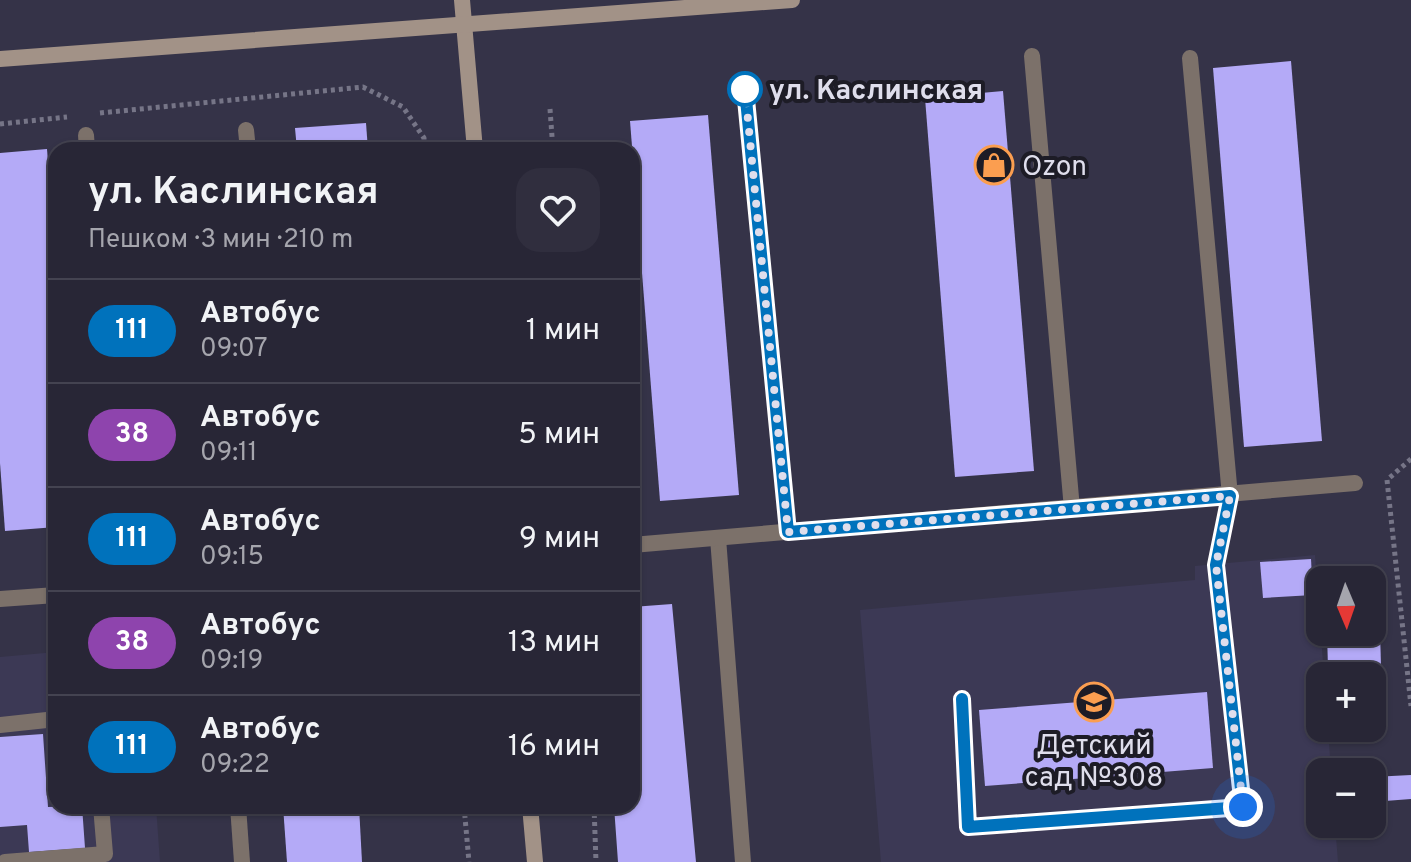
<!DOCTYPE html>
<html lang="ru">
<head>
<meta charset="utf-8">
<style>
  :root { --surface:#282636; --page:#302e3e; --text:#f1f3f6; --muted:#a5a5ad; --line:#444351 }
  body { margin:0; font-family:Overpass,sans-serif; background:var(--page); color:var(--text); height:100vh; display:flex; flex-direction:column; font-size:30px; white-space:nowrap }
  * { box-sizing:border-box; margin:0 }
  p { font-size:26px; color:var(--muted) }
  .icon { flex:none; width:44px; height:44px; fill:none; stroke:currentColor; stroke-width:2; stroke-linecap:round; stroke-linejoin:round }
  .map { position:relative; flex:1; overflow:hidden }
  .side { position:absolute; left:48px; top:142px; width:592px; height:672px; display:flex; flex-direction:column; background:var(--surface); border-radius:24px; box-shadow:0 2px 6px #0004,0 0 0 2px var(--line) }
  .side>* { flex:none }
  .badge { padding:0 16px; border-radius:26px; font-size:28px; line-height:52px }
  .needle { width:52px; rotate:178deg }
  .buttons { position:absolute; left:1306px; top:566px; display:grid; gap:16px }
  .buttons a { display:grid; place-items:center; width:80px; height:80px; border-radius:16px; background:var(--surface); box-shadow:0 2px 6px #0004,0 0 0 2px var(--line); font-size:40px }
  .you { position:absolute; width:40px; height:40px; margin:-20px; border:6px solid #fff; border-radius:50%; background:#1a73e8; box-shadow:0 0 0 12px #1a73e833 }
  .map>.badge { position:absolute; translate:-50% -50%; box-shadow:0 0 0 4px #fff }
  .round { display:grid; place-items:center; flex:none; width:84px; height:84px; border-radius:24px; background:var(--page) }
  .overview { display:flex; align-items:center; justify-content:space-between; height:136px; padding:0 40px }
  h1 { font-size:38px; font-weight:700; line-height:60px }
  ul { padding:0; list-style:none }
  li { display:flex; align-items:center; gap:24px; height:104px; padding:0 40px; border-top:2px solid var(--line) }
  li div { flex:1 }
  li b { display:block; font-size:30px }
  li em { font-style:normal }
  li .badge { min-width:88px; font-weight:700; text-align:center }
  .map>svg:first-child { display:block }
</style>
</head>
<body>
<div class="map">
<svg width="1411" height="862" viewBox="0 0 1411 862">
  <rect width="100%" height="100%" fill="#353348"/>
  <g fill="#3c3955">
    <polygon points="1315,555 1324,676 1320,676 1320,728 1328,728 1331,772 1320,772 1320,824 1335,824 1338,862 881,862 860,610 1195,580 1195,566"/>
    <polygon points="56,652 56,806 156,806 160,862 0,862 0,657"/>
  </g>
  <g fill="#b4aaf7">
    <polygon points="1291,61 1322,441 1244,447 1213,68"/>
    <polygon points="1003,91 1034,471 955,477 925,98"/>
    <polygon points="708,115 739,495 660,501 630,121"/>
    <polygon points="366,123 368,150 297,150 295,128"/>
    <polygon points="47,149 56,271 56,527 5,531 0,463 0,153"/>
    <polygon points="1311,559 1313,595 1263,598 1260,562"/>
    <polygon points="672,604 696,862 618,862 614,806 632,806 632,607"/>
    <polygon points="1380,631 1381,666 1328,668 1327,633"/>
    <polygon points="1207,692 1213,768 985,786 979,710"/>
    <polygon points="43,734 48,807 82,806 85,848 29,852 27,825 0,827 0,737"/>
    <polygon points="1411,775 1411,799 1372,802 1372,777"/>
    <polygon points="283,806 359,806 362,862 287,862"/>
  </g>
  <g fill="none" stroke-linecap="round" stroke-linejoin="round">
    <g stroke="#767587" stroke-width="5" stroke-dasharray="4 4" stroke-linecap="butt">
      <polyline points="550,109 553,150"/>
      <polyline points="100,113 363,87 403,107 424,138 424,150"/>
      <polyline points="0,124 67,117"/>
      <polyline points="1411,459 1387,480 1411,706"/>
      <polyline points="464,806 469,862"/>
      <polyline points="594,806 596,862"/>
    </g>
    <g stroke="#7c716a" stroke-width="16">
      <polyline points="1032,56 1072,509"/>
      <polyline points="745,89 788,532"/>
      <polyline points="246,130 248,150"/>
      <polyline points="86,135 87,150"/>
      <polyline points="718,538 743,862"/>
      <polyline points="632,545 1355,483"/>
      <polyline points="0,599 56,595"/>
      <polyline points="962,699 968,827 1243,807 1216,565 1230,496 1190,58"/>
      <polyline points="0,725 56,719"/>
      <polyline points="238,806 242,862"/>
      <polyline points="5,862 105,854 101,806"/>
    </g>
    <g stroke="#a29287" stroke-width="16">
      <polyline points="462,0 475,150"/>
      <polyline points="0,59 792,0"/>
      <polyline points="530,806 535,862"/>
    </g>
  </g>
  <g fill="none" stroke-linecap="round" stroke-linejoin="round">
    <defs>
      <polyline id="line" points="745,89 788,532 1230,496 1216,565 1243,807 968,827 962,699"/>
    </defs>
    <use href="#line" stroke="#fff" stroke-width="18"/>
    <use href="#line" stroke="#0072bc" stroke-width="12"/>
    <polyline stroke="#dfdeec" stroke-width="8" stroke-dasharray="0 14.4" points="745,89 788,532 1230,496 1216,565 1243,807"/>
  </g>
  <defs>
    <symbol id="shop-ring" viewBox="-11 -11 22 22"><circle r="9.5" fill="#1d1c26" stroke="#fb9e50" stroke-width="1.5"/><path d="M-5-2.5h2.3a2.7 3.5 0 0 1 5.4 0H5L5.5 6h-11ZM-1.5-2.5h3a1.5 2.3 0 0 0-3 0Z" fill="#fb9e50"/></symbol>
    <symbol id="school-ring" viewBox="-11 -11 22 22"><circle r="9.5" fill="#1d1c26" stroke="#fb9e50" stroke-width="1.5"/><path d="M0-5L7-2L0 1L-7-2ZM-4 1L0 2.5L4 1V4Q0 6-4 4Z" fill="#fb9e50"/></symbol>
  </defs>
  <g fill-rule="evenodd">
    <use href="#shop-ring" x="972" y="143" width="44" height="44"/>
    <use href="#school-ring" x="1072" y="680" width="44" height="44"/>
  </g>
  <circle fill="#fff" stroke="#0072bc" stroke-width="4" cx="745" cy="89" r="16"/>
  <g text-anchor="middle" stroke-width="8" stroke-linejoin="round" paint-order="stroke">
    <g font-size="28" font-weight="bold" fill="#dfdeec" stroke="#1d1c26" text-anchor="start">
      <text x="769" y="99">ул. Каслинская</text>
    </g>
    <g font-size="28" fill="#dfdeec" stroke="#1d1c26" text-anchor="start">
      <text x="1022" y="175">Ozon</text>
      <text x="1094" y="754" text-anchor="middle">Детский<tspan x="1094" dy="32">сад №308</tspan></text>
    </g>
  </g>
</svg>
<div class="buttons">
<a><svg class="needle" viewBox="-14 -14 28 28"><path d="M0-13l5 13h-10z" fill="#e53935"/><path d="M0 13l5-13h-10z" fill="#a5a5ad"/></svg></a>
<a>+</a>
<a>−</a>
</div>
<div class="you" style="left:1243px;top:807px"></div>
<section class="side">
<div class="overview"><div><h1>ул. Каслинская</h1><p>Пешком · 3 мин · 210 m</p></div><a class="round"><svg class="icon" aria-label="heart" viewBox="0 0 24 24"><path d="M12 20l-8-8c-3-5 5-10 8-4 3-6 11-1 8 4z"/></svg></a></div>
<ul>
<li><span class="badge" style="background:#0072bc;color:#fff">111</span><div><b>Автобус</b><p>09:07</p></div><em>1 мин</em></li>
<li><span class="badge" style="background:#8e44ad;color:#fff">38</span><div><b>Автобус</b><p>09:11</p></div><em>5 мин</em></li>
<li><span class="badge" style="background:#0072bc;color:#fff">111</span><div><b>Автобус</b><p>09:15</p></div><em>9 мин</em></li>
<li><span class="badge" style="background:#8e44ad;color:#fff">38</span><div><b>Автобус</b><p>09:19</p></div><em>13 мин</em></li>
<li><span class="badge" style="background:#0072bc;color:#fff">111</span><div><b>Автобус</b><p>09:22</p></div><em>16 мин</em></li>
</ul>
</section>
</div>
</body>
</html>
